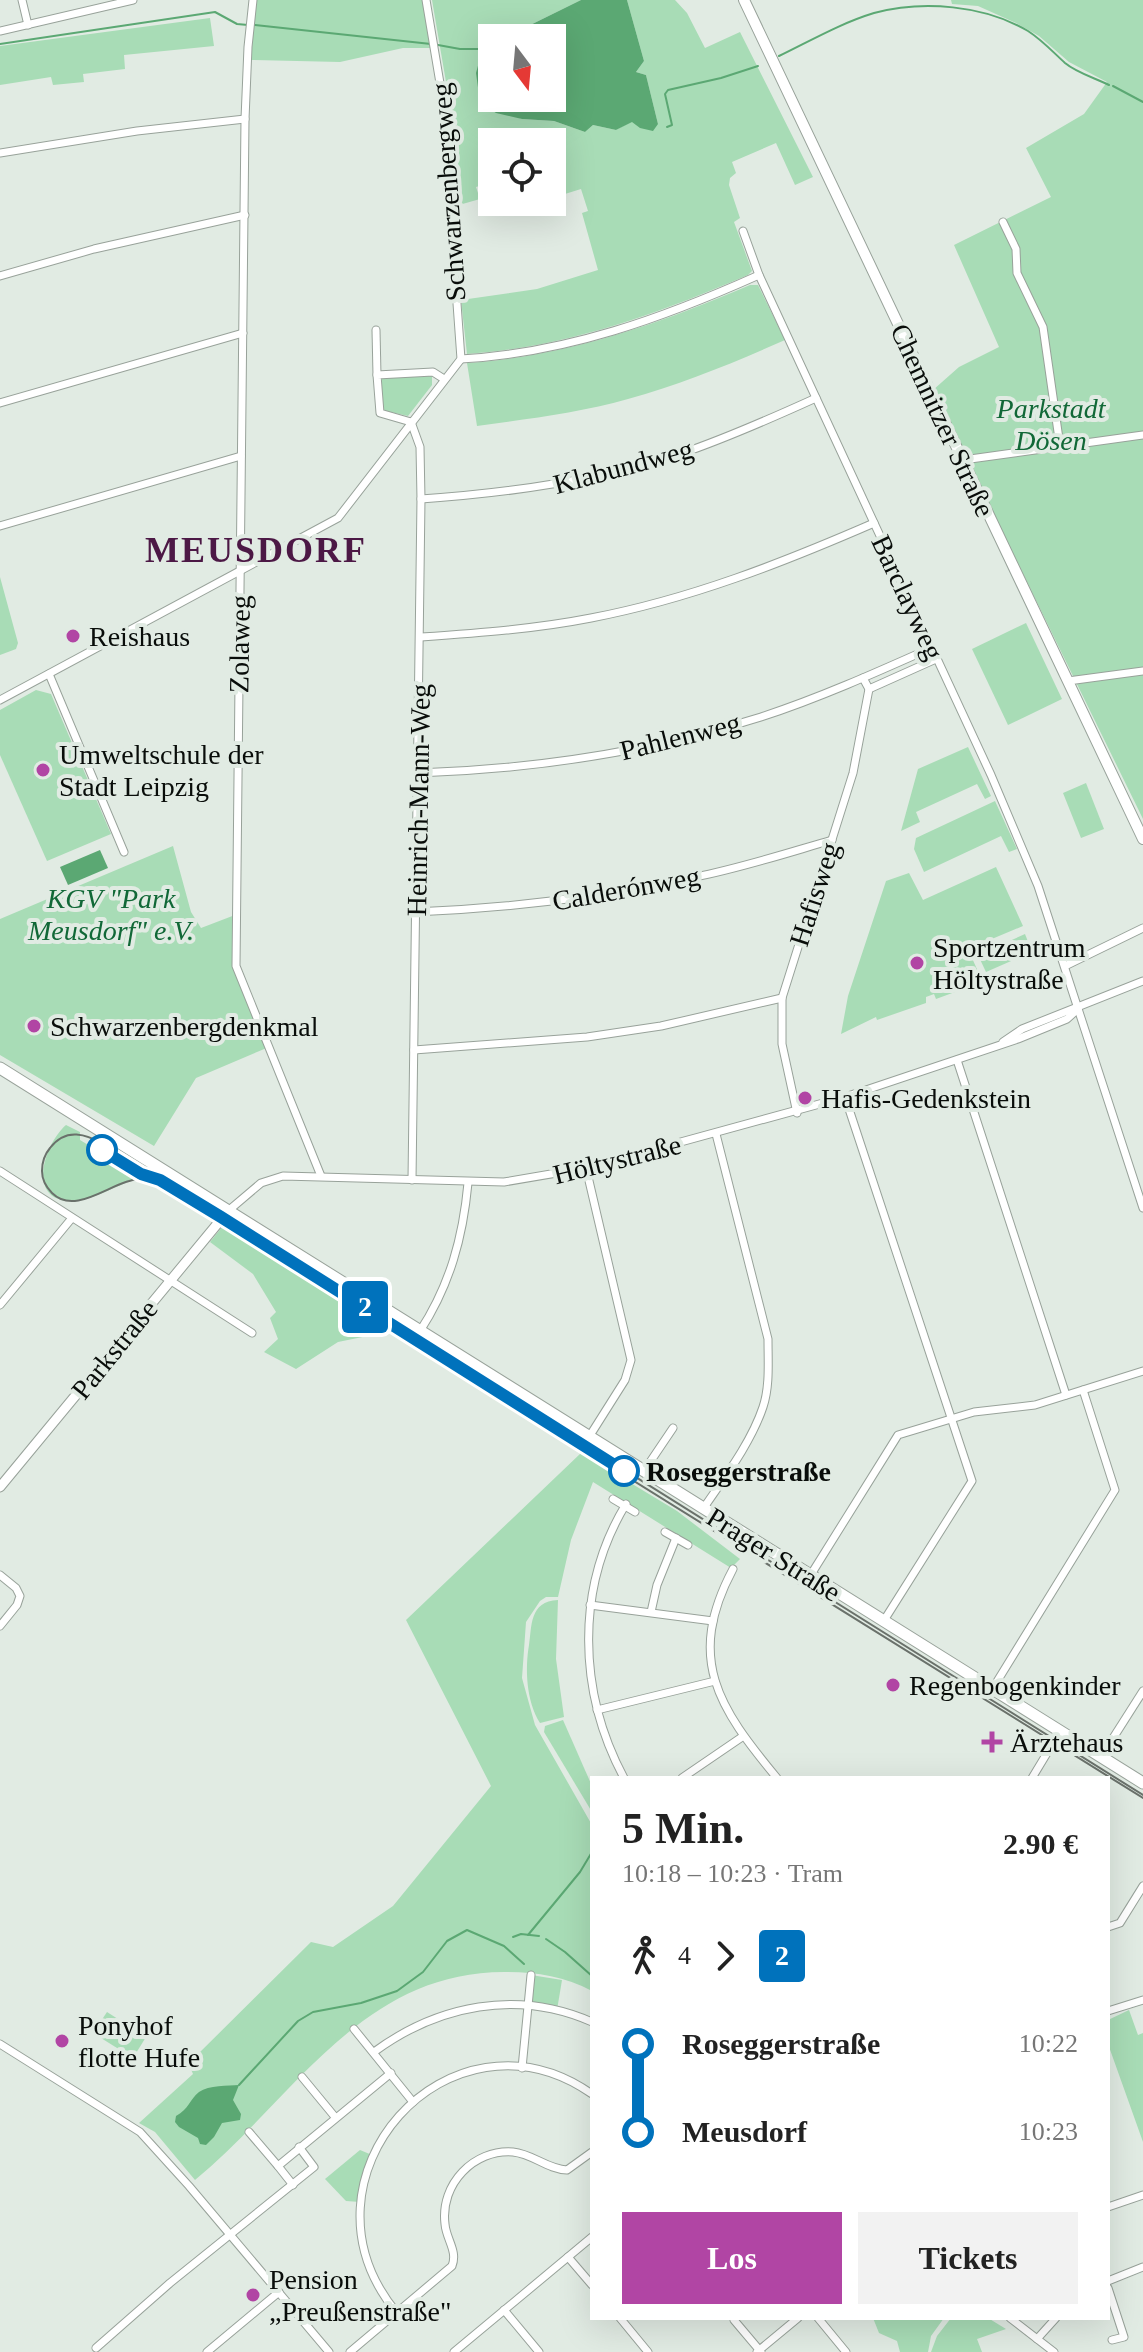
<!DOCTYPE html>
<html lang="de">
<head>
<meta charset="utf-8">
<style>
  :root { --surface:#fff; --page:#f2f2f2; --text:#222; --muted:#767676; --accent:#b145a4 }
  body { margin:0; font-family:Georgia,serif; background:var(--page); color:var(--text); height:100vh; display:flex; flex-direction:column; font-size:30px; white-space:nowrap }
  * { box-sizing:border-box; margin:0 }
  p { font-size:26px; color:var(--muted) }
  .icon { flex:none; width:44px; height:44px; fill:none; stroke:currentColor; stroke-width:2; stroke-linecap:round; stroke-linejoin:round }
  .map { position:relative; flex:1; overflow:hidden }
  .sheet { position:absolute; left:590px; top:1776px; width:520px; height:544px; display:flex; flex-direction:column; background:var(--surface); border-radius:0px; box-shadow:0 8px 32px #0002 }
  .sheet>* { flex:none }
  .badge { padding:0 16px; border-radius:6px; font-size:28px; line-height:52px }
  .needle { width:52px; rotate:164deg }
  .controls { position:absolute; left:478px; top:24px; display:grid; gap:16px }
  .controls a { display:grid; place-items:center; width:88px; height:88px; border-radius:0px; background:var(--surface); box-shadow:0 8px 32px #0002; font-size:40px }
  .map>.badge { position:absolute; translate:-50% -50%; box-shadow:0 0 0 4px #fff }
  .legs { display:flex; align-items:center; gap:12px; height:88px; padding:0 32px; font-size:26px }
  .legs p { margin-inline-start:auto }
  .headline { display:flex; align-items:center; justify-content:space-between; height:136px; padding:0 32px }
  h1 { font-size:44px; font-weight:700; line-height:60px }
  .button { display:flex; gap:16px; margin-top:auto; padding:16px 32px }
  .button a { flex:1; height:92px; border-radius:0px; background:var(--accent); color:#fff; font-size:32px; font-weight:700; line-height:92px; text-align:center }
  .button a+a { background:var(--page); color:var(--text) }
  ul { padding:0 32px; list-style:none }
  li { display:flex; align-items:center; gap:28px; height:88px; font-size:30px }
  li i { display:grid; place-items:center; width:12px; height:100%; margin:0 10px; background:currentColor }
  li i::after { content:''; width:20px; height:20px; margin:-10px; border:6px solid; border-radius:50%; background:var(--surface) }
  li p { margin-inline-start:auto }
  li:first-child i { background:linear-gradient(#0000 50%,currentColor 0) }
  li:last-child i { background:linear-gradient(currentColor 50%,#0000 0) }
  .map>svg:first-child { display:block }
</style>
</head>
<body>
<div class="map">
<svg width="1143" height="2352" viewBox="0 0 1143 2352">
  <rect width="100%" height="100%" fill="#e1ebe3"/>
  <g fill="#a8dcb6">
    <polygon points="256,0 422,0 432,48 403,48 340,62 251,60"/>
    <path d="M432,0H581L504,38H492V45L482,51L480,101L522,119L554,121L585,132L593,125L616,130L632,121L637,124H658L646,75L636,72L644,61L627,0H675L687,13L705,48L740,32L813,177L795,185L776,143L732,162L736,173L730,178L729,185L740,218L734,222L752,271L748,275C657,314 567,347 467,354L461,300L537,289L598,270L582,213L588,211L581,189L552,198V142H492V182L476,187L480,199L459,205L455,202L446,82Z"/>
    <polygon points="951,0 1143,0 1143,819 933,390 959,367 999,347 954,245 1051,197 1026,148 1084,114 1107,82 1069,62 1039,36 1016,23 978,6 952,4"/>
    <polygon points="210,18 214,46 124,55 125,69 83,74 84,82 53,85 51,77 0,85 0,46"/>
    <path d="M750,285H758L785,340C733,363 682,384 628,399C579,413 527,419 477,426L467,363C568,356 659,324 750,285Z"/>
    <polygon points="427,374 432,376 432,385 408,416 386,411 381,407 381,378"/>
    <polygon points="0,577 18,643 16,649 0,655"/>
    <polygon points="1026,623 1062,699 1008,725 972,649"/>
    <polygon points="36,690 51,694 111,834 47,861 0,755 0,710"/>
    <polygon points="968,747 991,796 985,799 977,784 916,812 920,822 901,831 918,769"/>
    <polygon points="1086,783 1104,829 1081,838 1063,793"/>
    <polygon points="995,801 1017,849 1009,852 1001,836 924,872 914,849 916,838"/>
    <polygon points="173,846 191,912 201,928 235,915 236,966 269,1047 196,1078 154,1146 0,1055 0,919"/>
    <polygon points="996,867 1023,926 968,949 980,976 954,988 955,992 936,999 934,994 926,997 926,1003 877,1020 876,1017 841,1034 848,996 886,881 909,873 923,900"/>
    <polygon points="1025,934 1032,952 986,972 978,955"/>
    <path d="M66,1125L80,1132V1140L133,1172L134,1180C115,1186 93,1200 74,1201C25,1203 44,1144 66,1125Z"/>
    <polygon points="222,1227 387,1332 338,1342 296,1369 264,1352 278,1339 270,1318 276,1312 253,1274 210,1242"/>
    <path d="M581,1453L677,1511L740,1559L731,1568L593,1482L571,1540L558,1597H546L540,1601L526,1622L522,1678L535,1725L592,1825V1991C564,1976 535,1972 504,1972C361,1972 292,2100 195,2180L155,2132L139,2123L193,2074L190,2067L194,2058L311,1942L333,1947L393,1906L491,1786L406,1620Z"/>
    <path d="M558,1600L556,1659L564,1717L540,1723C526,1701 525,1668 529,1645C532,1627 529,1601 558,1600Z"/>
    <polygon points="563,1720 592,1786 592,1812 544,1732 545,1726"/>
    <polygon points="531,1975 562,1980 557,2010 528,2004"/>
    <polygon points="1129,2010 1138,2035 1143,2033 1143,2142 1108,2044 1108,2020"/>
    <polygon points="107,2012 146,2037 133,2058 93,2033"/>
    <polygon points="360,2150 372,2155 360,2202 346,2201 325,2179"/>
    <polygon points="873,2318 944,2318 931,2336 928,2352 900,2352 897,2341 879,2333"/>
    <polygon points="951,2318 988,2318 1006,2329 977,2339 982,2352 931,2352 937,2336"/>
  </g>
  <g fill="#5ba873">
    <polygon points="581,0 627,0 644,61 636,72 646,75 658,124 653,131 640,128 632,122 616,130 593,125 585,132 554,121 522,119 496,113 480,102 476,73 482,51 492,45 492,98 552,98 552,38 504,38"/>
    <polygon points="100,850 108,868 68,885 60,867"/>
    <path d="M239,2085L233,2100L241,2114L240,2120L222,2123L214,2137L206,2145L200,2144L198,2138L179,2127L175,2122L176,2116C189,2109 190,2099 199,2092C209,2085 228,2086 239,2085Z"/>
  </g>
  <g fill="none" stroke-linecap="round" stroke-linejoin="round">
    <g stroke="#5ba873" stroke-width="2">
      <polyline points="255,25 431,44"/>
      <polyline points="0,44 215,12 237,24 248,25"/>
      <polyline points="438,45 460,49 485,49"/>
      <path d="M779,56C810,41 841,23 874,13C923,0 984,5 1028,31C1042,40 1053,52 1065,63C1077,73 1095,78 1109,85"/>
      <polyline points="1113,86 1143,102"/>
      <polyline points="667,127 672,125 665,94 668,90 721,78 758,66"/>
      <polyline points="528,1935 580,1872 592,1852"/>
      <polyline points="513,1937 521,1934 539,1936"/>
      <polyline points="546,1939 565,1952 592,1976"/>
      <polyline points="239,2085 298,2021 313,2012 361,2003 397,1991 423,1972 447,1941 467,1930 504,1946 524,1964"/>
    </g>
    <defs>
      <g id="minor">
        <polyline points="22,0 28,25"/>
        <polyline points="253,0 248,47 245,119 236,966 321,1176"/>
        <polyline points="0,31 133,0"/>
        <polyline points="0,153 137,131 245,119"/>
        <polyline points="1003,222 1016,249 1017,273 1043,327 1060,446"/>
        <polyline points="743,231 759,275 991,775 1038,886 1143,1208"/>
        <polyline points="0,276 94,249 245,215"/>
        <polyline points="376,330 377,375"/>
        <path d="M461,359C567,353 663,318 759,275"/>
        <polyline points="0,403 243,333"/>
        <polyline points="411,422 420,447 421,499 412,1180"/>
        <polyline points="411,422 380,413 377,375 433,372 444,379"/>
        <polyline points="963,460 1143,435"/>
        <path d="M421,499C509,493 596,481 680,454C727,438 772,418 816,398"/>
        <polyline points="0,526 241,456"/>
        <path d="M421,637C478,633 535,629 591,618C690,599 782,563 874,523"/>
        <polyline points="49,674 124,852"/>
        <polyline points="1068,681 1143,671"/>
        <polyline points="869,689 936,659"/>
        <polyline points="0,700 338,518 461,359 442,95 426,0"/>
        <path d="M418,773C534,769 649,752 761,717C819,698 875,673 931,648"/>
        <path d="M415,912C510,908 603,897 695,877C741,868 787,853 832,840"/>
        <polyline points="1065,966 1143,928"/>
        <polyline points="1003,1042 1022,1029 1143,981"/>
        <polyline points="414,1050 587,1037 661,1026 782,998"/>
        <polyline points="957,1060 1066,1395"/>
        <polyline points="845,1097 972,1481 883,1622"/>
        <polyline points="797,1113 782,1044 782,998 853,773 869,689 863,678"/>
        <polyline points="586,1168 631,1360 625,1380 589,1437"/>
        <polyline points="0,1171 252,1333"/>
        <polyline points="228,1211 261,1183 283,1176 504,1182 586,1168 845,1097 1018,1039 1067,1019 1078,1009"/>
        <polyline points="0,1305 72,1218"/>
        <path d="M420,1331C450,1285 463,1237 468,1183"/>
        <polyline points="644,1471 673,1428"/>
        <polyline points="613,1499 635,1512"/>
        <path d="M703,1509C724,1478 751,1443 763,1407C770,1386 768,1362 768,1339L716,1134"/>
        <polyline points="665,1532 688,1545"/>
        <path d="M733,1569C685,1659 719,1708 777,1778"/>
        <polyline points="0,1575 16,1588 20,1596 17,1605 0,1626"/>
        <polyline points="810,1576 898,1435 974,1412 1035,1405 1143,1371"/>
        <polyline points="590,1605 713,1621"/>
        <polyline points="651,1612 657,1585 676,1538"/>
        <polyline points="993,1688 1115,1490 1083,1390"/>
        <polyline points="597,1710 715,1681"/>
        <polyline points="1101,1757 1143,1691"/>
        <path d="M624,1778C578,1692 575,1588 626,1504"/>
        <polyline points="682,1778 742,1737"/>
        <polyline points="1032,1778 1061,1730"/>
        <polyline points="1108,1927 1120,1923 1143,1886"/>
        <polyline points="1108,2011 1143,2000"/>
        <polyline points="354,2029 413,2102"/>
        <polyline points="0,2044 140,2132 189,2186 329,2352"/>
        <path d="M374,2052C438,2005 517,1989 592,2022"/>
        <polyline points="522,2068 531,1975"/>
        <polyline points="302,2077 335,2117"/>
        <polyline points="249,2132 278,2166"/>
        <polyline points="293,2185 278,2166 391,2073"/>
        <polyline points="1108,2207 1143,2195"/>
        <polyline points="568,2257 592,2285"/>
        <polyline points="1108,2281 1143,2267"/>
        <polyline points="1108,2288 1124,2337 1112,2340"/>
        <polyline points="504,2310 539,2352"/>
        <path d="M397,2313C285,2178 450,1995 592,2094"/>
        <polyline points="620,2318 648,2352"/>
        <polyline points="818,2318 846,2352"/>
        <polyline points="1010,2318 1054,2352"/>
        <polyline points="734,2320 761,2352"/>
        <polyline points="1037,2339 1056,2318"/>
        <polyline points="96,2348 170,2283 314,2167 299,2147"/>
        <polyline points="207,2352 279,2292"/>
        <path d="M350,2352L452,2266C458,2251 446,2239 445,2224C440,2184 474,2149 513,2152C533,2154 547,2169 567,2170L592,2152"/>
        <polyline points="454,2352 592,2237"/>
        <polyline points="757,2352 798,2318"/>
      </g>
      <polyline id="tertiary" points="0,1487 228,1211"/>
      <polyline id="secondary" points="744,0 1143,839"/>
      <polyline id="primary" points="0,1068 1143,1783"/>
    </defs>
    <use href="#minor" stroke="#98a29a" stroke-width="9"/>
    <use href="#tertiary" stroke="#98a29a" stroke-width="11"/>
    <use href="#secondary" stroke="#98a29a" stroke-width="12"/>
    <use href="#primary" stroke="#98a29a" stroke-width="13"/>
    <use href="#minor" stroke="#fff" stroke-width="7"/>
    <use href="#tertiary" stroke="#fff" stroke-width="9"/>
    <use href="#secondary" stroke="#fff" stroke-width="10"/>
    <use href="#primary" stroke="#fff" stroke-width="11"/>
    <path stroke="#6a716b" stroke-width="2" d="M1143,1795L106,1145C86,1134 66,1127 50,1148C45,1154 42,1162 42,1171C42,1179 46,1187 52,1193C76,1217 113,1180 139,1179C146,1179 152,1181 157,1184L1143,1798"/>
  </g>
  <g fill="none" stroke-linecap="round" stroke-linejoin="round">
    <defs>
      <polyline id="line-1" points="102,1150 141,1174 160,1180 221,1217 624,1471"/>
    </defs>
    <use href="#line-1" stroke="#fff" stroke-width="18"/>
    <use href="#line-1" stroke="#0072bc" stroke-width="12"/>
  </g>
  <g fill="#b145a4" stroke="#e1ebe3" stroke-width="3">
    <circle cx="73" cy="636" r="8"/>
    <circle cx="43" cy="770" r="8"/>
    <circle cx="917" cy="963" r="8"/>
    <circle cx="34" cy="1026" r="8"/>
    <circle cx="805" cy="1098" r="8"/>
    <circle cx="893" cy="1685" r="8"/>
    <path d="M988 1730h8v8h8v8h-8v8h-8v-8h-8v-8h8z"/>
    <circle cx="62" cy="2041" r="8"/>
    <circle cx="253" cy="2295" r="8"/>
  </g>
  <g fill="#fff" stroke="#0072bc" stroke-width="4">
    <circle cx="102" cy="1150" r="14"/>
    <circle cx="624" cy="1471" r="14"/>
  </g>
  <g text-anchor="middle" stroke-width="8" stroke-linejoin="round" paint-order="stroke">
    <g font-size="28" fill="#090d0a" stroke="#e1ebe3">
      <text transform="translate(448 192) rotate(-94)" y="10">Schwarzenbergweg</text>
      <text transform="translate(943 420) rotate(65)" y="10">Chemnitzer Straße</text>
      <text transform="translate(623 466) rotate(-15)" y="10">Klabundweg</text>
      <text transform="translate(908 597) rotate(65)" y="10">Barclayweg</text>
      <text transform="translate(239 644) rotate(-89)" y="10">Zolaweg</text>
      <text transform="translate(680 736) rotate(-14)" y="10">Pahlenweg</text>
      <text transform="translate(418 800) rotate(-89)" y="10">Heinrich-Mann-Weg</text>
      <text transform="translate(626 888) rotate(-10)" y="10">Calderónweg</text>
      <text transform="translate(814 894) rotate(-72)" y="10">Hafisweg</text>
      <text transform="translate(617 1159) rotate(-14)" y="10">Höltystraße</text>
      <text transform="translate(114 1349) rotate(-51)" y="10">Parkstraße</text>
      <text transform="translate(774 1554) rotate(32)" y="10">Prager Straße</text>
    </g>
    <g font-size="28" font-style="italic" fill="#116837" stroke="#e1ebe3">
      <text x="1051" y="418">Parkstadt<tspan x="1051" dy="32">Dösen</tspan></text>
      <text x="111" y="908">KGV "Park<tspan x="111" dy="32">Meusdorf" e.V.</tspan></text>
    </g>
    <g font-size="28" fill="#090d0a" stroke="#e1ebe3" text-anchor="start">
      <text x="89" y="646">Reishaus</text>
      <text x="59" y="764">Umweltschule der<tspan x="59" dy="32">Stadt Leipzig</tspan></text>
      <text x="933" y="957">Sportzentrum<tspan x="933" dy="32">Höltystraße</tspan></text>
      <text x="50" y="1036">Schwarzenbergdenkmal</text>
      <text x="821" y="1108">Hafis-Gedenkstein</text>
      <text x="909" y="1695">Regenbogenkinder</text>
      <text x="1010" y="1752">Ärztehaus</text>
      <text x="78" y="2035">Ponyhof<tspan x="78" dy="32">flotte Hufe</tspan></text>
      <text x="269" y="2289">Pension<tspan x="269" dy="32">„Preußenstraße"</tspan></text>
    </g>
    <g font-size="28" font-weight="bold" fill="#090d0a" stroke="#e1ebe3" text-anchor="start">
      <text x="646" y="1481">Roseggerstraße</text>
    </g>
    <g font-size="36" font-weight="bold" letter-spacing="2" fill="#4c1845" stroke="#e1ebe3">
      <text x="256" y="562">MEUSDORF</text>
    </g>
  </g>
</svg>
<div class="controls">
<a><svg class="needle" viewBox="-14 -14 28 28"><path d="M0-13l5 13h-10z" fill="#e53935"/><path d="M0 13l5-13h-10z" fill="#767676"/></svg></a>
<a><svg class="icon" aria-label="locate" viewBox="0 0 24 24"><circle cx="12" cy="12" r="6"/><path d="M12 2v4M12 18v4M2 12h4M18 12h4"/></svg></a>
</div>
<b class="badge" style="left:365px;top:1307px;background:#0072bc;color:#fff">2</b>
<section class="sheet">
<div class="headline"><div><h1>5 Min.</h1><p>10:18 – 10:23 · Tram</p></div><b>2.90 €</b></div>
<div class="legs"><svg class="icon" aria-label="walk" viewBox="0 0 24 24"><circle cx="13" cy="4" r="2"/><path d="M13 8l-2 6 4 7M11 14l-3 7M7 12l3-4h3l4 4"/></svg>4<svg class="icon" aria-label="forward" viewBox="0 0 24 24"><path d="M9 5l7 7-7 7"/></svg><b class="badge" style="background:#0072bc;color:#fff">2</b></div>
<ul>
<li><i style="color:#0072bc"></i><b>Roseggerstraße</b><p>10:22</p></li>
<li><i style="color:#0072bc"></i><b>Meusdorf</b><p>10:23</p></li>
</ul>
<div class="button"><a>Los</a><a>Tickets</a></div>
</section>
</div>
</body>
</html>
